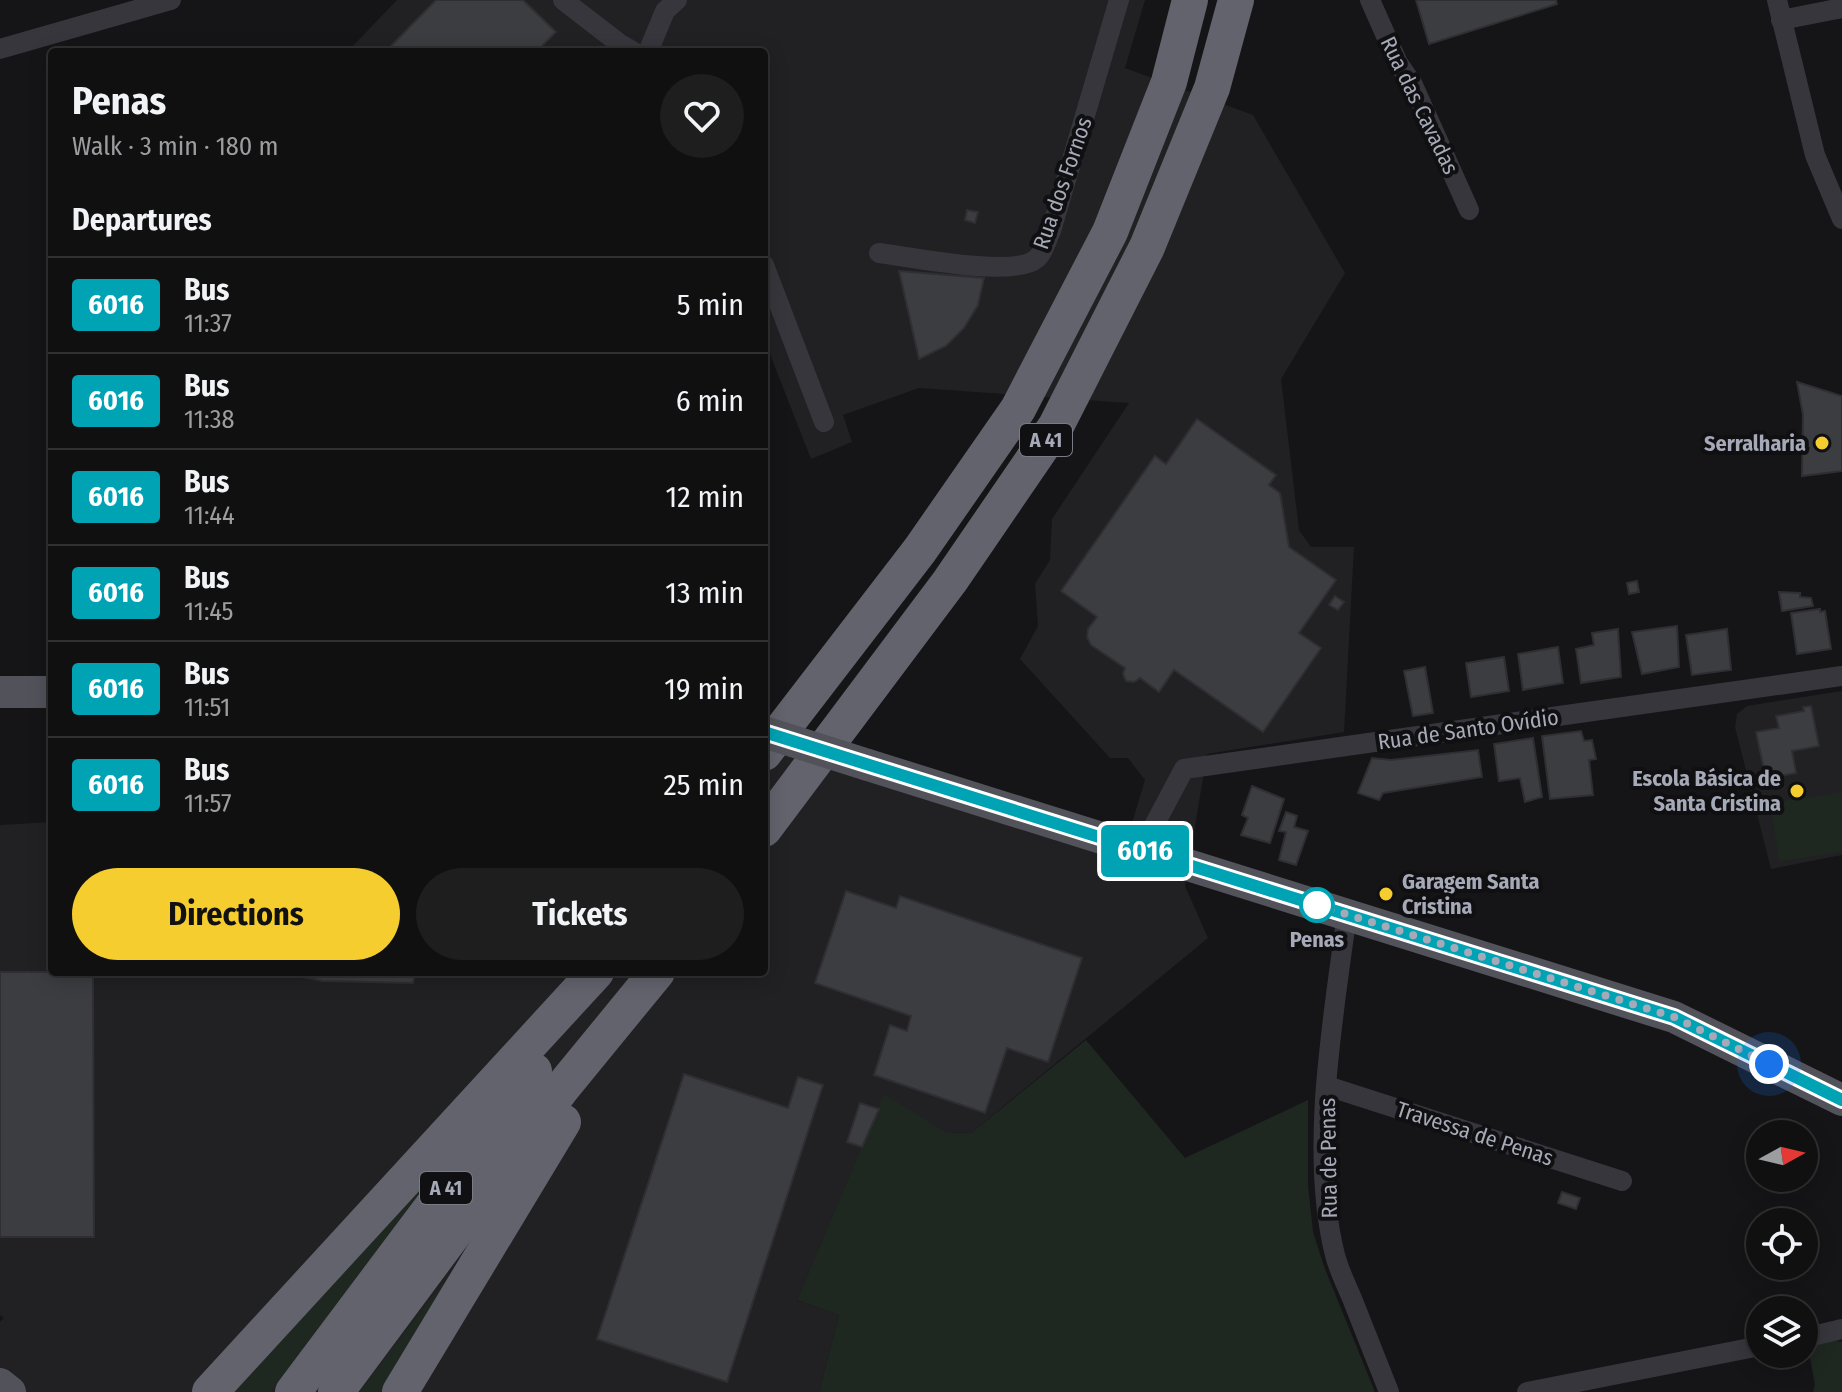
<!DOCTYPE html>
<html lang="en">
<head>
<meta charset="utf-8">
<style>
  :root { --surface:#101011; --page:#1e1e1f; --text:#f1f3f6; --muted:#9c9d9f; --line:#303031; --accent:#f6cd2e }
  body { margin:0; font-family:"Fira Sans Condensed",sans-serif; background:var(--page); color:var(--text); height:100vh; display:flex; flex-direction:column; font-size:30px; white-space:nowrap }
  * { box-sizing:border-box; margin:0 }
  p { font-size:26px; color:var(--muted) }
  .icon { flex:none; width:44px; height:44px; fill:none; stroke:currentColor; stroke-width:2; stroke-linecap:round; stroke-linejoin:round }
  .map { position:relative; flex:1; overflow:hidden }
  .details { position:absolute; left:48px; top:48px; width:720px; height:928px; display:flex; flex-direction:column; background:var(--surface); border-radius:8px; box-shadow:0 4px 20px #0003,0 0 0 2px var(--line) }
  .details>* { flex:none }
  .badge { padding:0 16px; border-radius:6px; font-size:28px; line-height:52px }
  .needle { width:52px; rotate:82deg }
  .fabs { position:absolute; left:1746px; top:1120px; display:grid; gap:16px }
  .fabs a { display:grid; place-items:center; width:72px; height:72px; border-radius:50%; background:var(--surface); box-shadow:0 4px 20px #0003,0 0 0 2px var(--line); font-size:40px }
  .you { position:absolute; width:40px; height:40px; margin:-20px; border:6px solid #fff; border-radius:50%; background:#1a73e8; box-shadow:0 0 0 12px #1a73e833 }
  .map>.badge { position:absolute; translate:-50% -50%; box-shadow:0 0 0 4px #fff }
  h2 { padding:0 24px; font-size:30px; line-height:72px }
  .round { display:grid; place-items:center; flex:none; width:84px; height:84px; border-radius:42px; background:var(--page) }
  .headline { display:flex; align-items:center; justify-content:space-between; height:136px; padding:0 24px }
  h1 { font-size:38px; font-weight:700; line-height:60px }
  .primary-button { display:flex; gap:16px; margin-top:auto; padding:16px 24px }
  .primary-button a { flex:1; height:92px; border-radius:48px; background:var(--accent); color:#111; font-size:32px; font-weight:700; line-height:92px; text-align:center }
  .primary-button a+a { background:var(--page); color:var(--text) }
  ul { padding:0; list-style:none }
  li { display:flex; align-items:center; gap:24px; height:96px; padding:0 24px; border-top:2px solid var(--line) }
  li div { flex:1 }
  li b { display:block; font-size:30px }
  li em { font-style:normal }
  li .badge { min-width:88px; font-weight:700; text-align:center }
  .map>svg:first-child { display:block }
</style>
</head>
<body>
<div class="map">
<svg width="1842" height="1392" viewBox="0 0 1842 1392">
  <rect width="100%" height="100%" fill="#151517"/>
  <g fill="#212124">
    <polygon points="397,0 1145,0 1125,68 1253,115 1345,273 1281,379 1299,530 1311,547 1354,547 1344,732 1207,754 1185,886 1208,938 971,1133 946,1132 884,1095 797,1300 839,1315 819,1392 0,1392 0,1322 4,1318 0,1315 0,825 52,822 52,972 764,972 764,745 1122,856 1145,780 1128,758 1110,758 1020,659 1038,626 1035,584 1050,560 1052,519 1129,403 919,388 843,415 852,442 811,459 764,339 764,52 347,52"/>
    <polygon points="1842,691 1842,855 1771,869 1735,727 1737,714 1747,706"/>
  </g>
  <g fill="#1f2721">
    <polygon points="1842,792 1842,852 1779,861 1770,803"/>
    <polygon points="1086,1040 1185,1158 1308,1100 1308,1184 1313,1232 1325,1269 1375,1392 819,1392 839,1315 797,1300 884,1094 946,1132 971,1133"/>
    <polygon points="463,1137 271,1392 226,1392"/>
    <polygon points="476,1240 390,1392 359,1392"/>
    <polygon points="1834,1340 1842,1342 1842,1392 1813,1392 1815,1385 1808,1347"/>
  </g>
  <g fill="#3c3d41" stroke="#2f2f33" stroke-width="2">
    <polygon points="436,0 523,0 556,32 536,52 385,52"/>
    <polygon points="1416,0 1556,0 1557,4 1429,44"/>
    <polygon points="967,210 978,212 975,223 965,220"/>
    <polygon points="899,271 984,278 978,305 964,328 946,346 919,359"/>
    <polygon points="1797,382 1842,396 1842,471 1802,476 1803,415"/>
    <polygon points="1197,419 1276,475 1269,485 1280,493 1289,547 1336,580 1299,633 1321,648 1263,732 1174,670 1159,692 1140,678 1134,682 1126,681 1123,674 1125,668 1091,645 1087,637 1088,629 1097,617 1061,591 1155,456 1166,464"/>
    <polygon points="1637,581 1639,592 1629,594 1627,583"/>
    <polygon points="1779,592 1800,593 1800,597 1811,598 1813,606 1782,611"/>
    <polygon points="1335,596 1344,602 1338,610 1329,605"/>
    <polygon points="1820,609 1820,612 1825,611 1831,649 1797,654 1791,613"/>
    <polygon points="1677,626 1679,667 1642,674 1632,632"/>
    <polygon points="1618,629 1621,677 1581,683 1576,649 1594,645 1592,633"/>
    <polygon points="1727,629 1731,670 1692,675 1686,635"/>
    <polygon points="1558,647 1563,683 1523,690 1518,654"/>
    <polygon points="1504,657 1509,691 1471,697 1466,663"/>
    <polygon points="1425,667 1433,713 1413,716 1404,671"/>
    <polygon points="1811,706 1819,746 1792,751 1796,773 1766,779 1756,732 1779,728 1776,716 1804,711 1803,707"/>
    <polygon points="1581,731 1584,741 1592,740 1596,759 1589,760 1593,795 1550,799 1542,736"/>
    <polygon points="1533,738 1542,797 1525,802 1520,778 1499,781 1494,744"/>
    <polygon points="1478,750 1482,777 1383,793 1379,800 1358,793 1372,758 1391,760"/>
    <polygon points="1252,786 1284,799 1270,843 1241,835 1248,818 1242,815"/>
    <polygon points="1286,812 1297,816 1294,827 1308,831 1296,865 1279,860 1286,832 1279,831"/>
    <polygon points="846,891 896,908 900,896 1082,958 1048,1062 1007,1048 985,1113 874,1075 890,1025 907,1031 911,1016 815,983"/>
    <polygon points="0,972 93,972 94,1237 0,1237"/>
    <polygon points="281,972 415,972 413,983 322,981"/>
    <polygon points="684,1074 788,1108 798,1077 823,1085 727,1382 597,1339"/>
    <polygon points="860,1103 879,1109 862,1147 847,1142"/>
    <polygon points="1562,1192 1580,1198 1576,1209 1558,1203"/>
  </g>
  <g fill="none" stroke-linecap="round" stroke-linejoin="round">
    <g stroke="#36363c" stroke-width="20">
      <polyline points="563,0 620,44 634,52"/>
      <polyline points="1370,0 1398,63 1413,85 1469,210"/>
      <polyline points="1777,0 1815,155 1842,219"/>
      <polyline points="1781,20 1842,8"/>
      <polyline points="0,49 171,0"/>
      <polyline points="648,52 665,11 677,0"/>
      <path d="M879,253C910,257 1014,278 1036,259C1043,254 1047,239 1051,231L1119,0"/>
      <polyline points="764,265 824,422"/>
      <polyline points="1141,850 1184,769 1842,676"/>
      <path d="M1347,914C1333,1019 1309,1152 1335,1255C1339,1271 1347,1286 1353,1301C1365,1331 1377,1362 1389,1392"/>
      <polyline points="1327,1086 1622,1181"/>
      <polyline points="1804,1338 1842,1329"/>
      <polyline points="1527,1392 1760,1346"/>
    </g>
    <g stroke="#52525b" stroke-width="32">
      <polyline points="0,692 52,692"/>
      <polyline points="868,765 1674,1017 1842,1100"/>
      <polyline points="0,1384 10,1392"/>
    </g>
    <g stroke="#62636d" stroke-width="36">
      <polyline points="764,753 920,550 1018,409 1110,232 1169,82 1190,0"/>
      <polyline points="764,829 950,581 1056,426 1147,247 1212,88 1236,0"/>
      <polyline points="210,1392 596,972"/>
      <polyline points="293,1392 534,1071"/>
      <polyline points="336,1392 562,1088 657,972"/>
      <polyline points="400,1392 563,1122"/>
    </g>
    <polyline stroke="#52525b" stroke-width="32" points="764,732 868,765"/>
  </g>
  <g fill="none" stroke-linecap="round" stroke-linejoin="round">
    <defs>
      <polyline id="line" points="764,732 1674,1017 1842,1100"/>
    </defs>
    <use href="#line" stroke="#fff" stroke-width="18"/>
    <use href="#line" stroke="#00a3b4" stroke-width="12"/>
    <polyline stroke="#a6a9b7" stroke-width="8" stroke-dasharray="0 14.4" points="1317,905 1674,1017 1769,1064"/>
  </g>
  <g fill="#f6cd2e" stroke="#101012" stroke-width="3">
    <circle cx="1822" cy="443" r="8"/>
    <circle cx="1797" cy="791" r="8"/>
    <circle cx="1386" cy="894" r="8"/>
  </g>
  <circle fill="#fff" stroke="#00a3b4" stroke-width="4" cx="1317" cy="905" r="16"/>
  <g text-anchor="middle" stroke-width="8" stroke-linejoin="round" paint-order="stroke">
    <g fill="#101012" stroke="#797b86" stroke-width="2">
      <rect x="1020" y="424" width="52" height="32" rx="6"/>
      <rect x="420" y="1172" width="52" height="32" rx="6"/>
    </g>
    <g font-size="20" font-weight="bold" fill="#a6a9b7">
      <text x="1046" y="447">A 41</text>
      <text x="446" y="1195">A 41</text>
    </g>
    <g font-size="22" fill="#a6a9b7" stroke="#101012">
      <text transform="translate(1420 105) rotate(64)" y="8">Rua das Cavadas</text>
      <text transform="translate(1062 183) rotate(-71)" y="8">Rua dos Fornos</text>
      <text transform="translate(1468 729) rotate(-8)" y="8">Rua de Santo Ovídio</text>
      <text transform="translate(1475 1133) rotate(18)" y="8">Travessa de Penas</text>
      <text transform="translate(1328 1158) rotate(-91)" y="8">Rua de Penas</text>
    </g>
    <g font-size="22" font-weight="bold" fill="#a6a9b7" stroke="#101012" text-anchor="end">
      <text x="1806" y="451">Serralharia</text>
      <text x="1781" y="786">Escola Básica de<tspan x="1781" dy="25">Santa Cristina</tspan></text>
      <text x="1402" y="889" text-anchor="start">Garagem Santa<tspan x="1402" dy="25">Cristina</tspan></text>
    </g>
    <g font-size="22" font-weight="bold" fill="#a6a9b7" stroke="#101012">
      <text x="1317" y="947">Penas</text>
    </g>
  </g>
</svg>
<div class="fabs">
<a><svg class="needle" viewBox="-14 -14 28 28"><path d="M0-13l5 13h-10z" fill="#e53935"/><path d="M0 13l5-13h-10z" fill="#9c9d9f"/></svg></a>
<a><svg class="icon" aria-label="locate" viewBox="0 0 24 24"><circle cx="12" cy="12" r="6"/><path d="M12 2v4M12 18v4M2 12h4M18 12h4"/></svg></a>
<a><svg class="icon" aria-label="layers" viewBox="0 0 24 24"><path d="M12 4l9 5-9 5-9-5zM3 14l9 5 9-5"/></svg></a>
</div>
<div class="you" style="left:1769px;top:1064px"></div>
<b class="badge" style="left:1145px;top:851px;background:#00a3b4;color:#fff">6016</b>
<section class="details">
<div class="headline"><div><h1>Penas</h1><p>Walk · 3 min · 180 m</p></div><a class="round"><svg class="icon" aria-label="heart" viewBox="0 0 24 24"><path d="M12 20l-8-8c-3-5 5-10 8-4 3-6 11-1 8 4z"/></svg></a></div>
<h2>Departures</h2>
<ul>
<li><span class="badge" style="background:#00a3b4;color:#fff">6016</span><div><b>Bus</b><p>11:37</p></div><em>5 min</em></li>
<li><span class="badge" style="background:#00a3b4;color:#fff">6016</span><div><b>Bus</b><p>11:38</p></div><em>6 min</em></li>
<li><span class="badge" style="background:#00a3b4;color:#fff">6016</span><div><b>Bus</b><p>11:44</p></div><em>12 min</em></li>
<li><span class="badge" style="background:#00a3b4;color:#fff">6016</span><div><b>Bus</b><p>11:45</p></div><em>13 min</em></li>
<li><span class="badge" style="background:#00a3b4;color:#fff">6016</span><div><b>Bus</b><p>11:51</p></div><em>19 min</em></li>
<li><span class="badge" style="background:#00a3b4;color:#fff">6016</span><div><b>Bus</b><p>11:57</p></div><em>25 min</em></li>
</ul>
<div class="primary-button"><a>Directions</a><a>Tickets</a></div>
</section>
</div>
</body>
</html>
